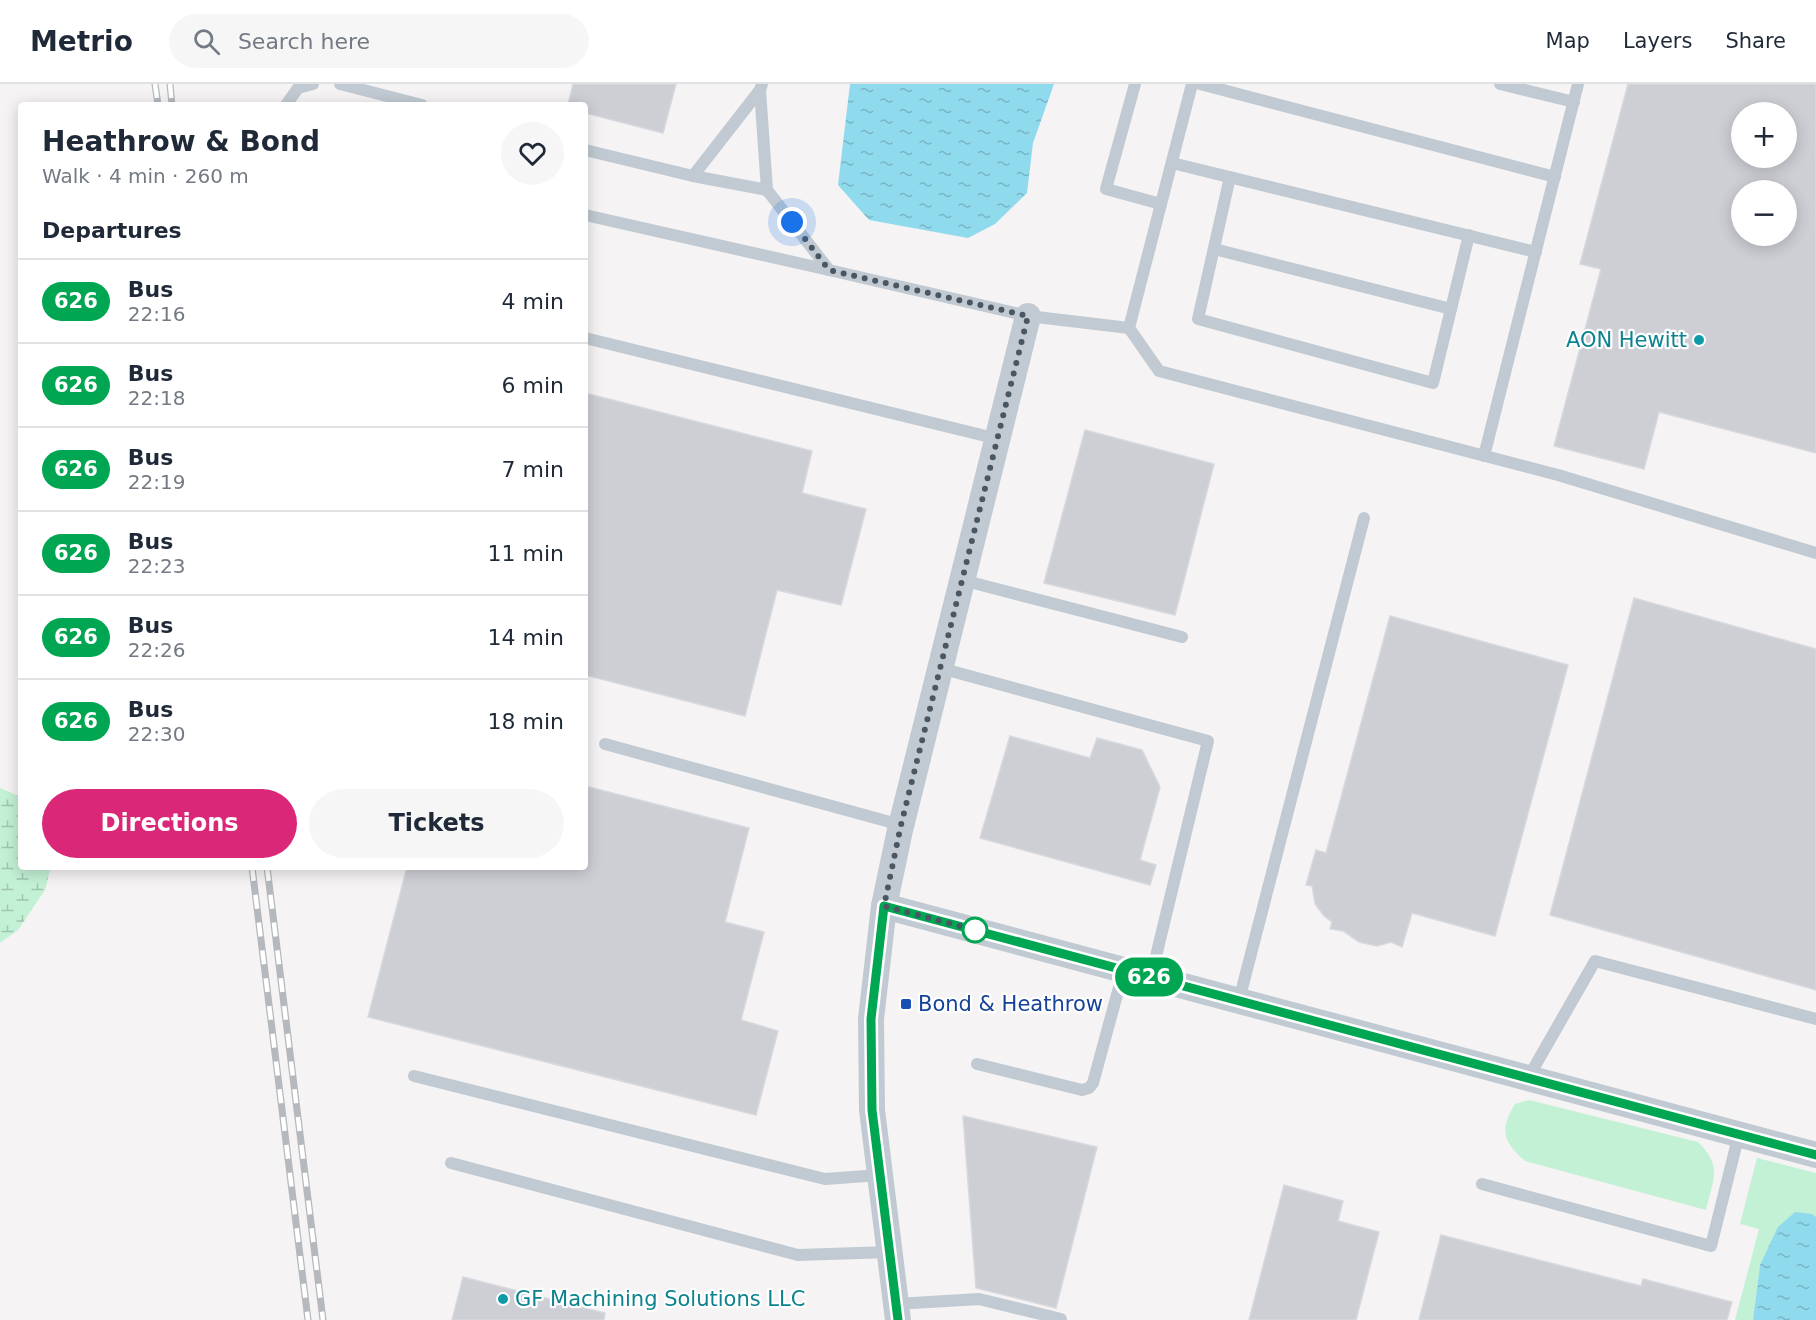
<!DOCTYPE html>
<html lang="en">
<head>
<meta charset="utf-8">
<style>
  :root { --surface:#fff; --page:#f6f6f7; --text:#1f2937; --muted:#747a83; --line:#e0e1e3; --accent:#db2777 }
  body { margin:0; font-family:"DejaVu Sans",sans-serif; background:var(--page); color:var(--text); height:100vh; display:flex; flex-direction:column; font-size:22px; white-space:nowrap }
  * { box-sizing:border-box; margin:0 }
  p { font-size:20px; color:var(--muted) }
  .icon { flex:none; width:33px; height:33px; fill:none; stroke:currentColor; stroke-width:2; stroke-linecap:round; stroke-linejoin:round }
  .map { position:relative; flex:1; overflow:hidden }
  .details { position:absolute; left:18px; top:18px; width:570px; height:768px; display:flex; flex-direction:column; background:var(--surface); border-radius:6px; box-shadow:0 3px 15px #0003 }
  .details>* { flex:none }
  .badge { padding:0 12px; border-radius:20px; font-size:21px; line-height:39px }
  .controls { position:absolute; left:1731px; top:18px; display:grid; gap:12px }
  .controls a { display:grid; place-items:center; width:66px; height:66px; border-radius:50%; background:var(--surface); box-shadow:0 3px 15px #0003; font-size:30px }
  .you { position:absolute; width:30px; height:30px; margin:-15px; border:4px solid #fff; border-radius:50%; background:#1a73e8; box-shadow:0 0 0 9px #1a73e833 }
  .map>.badge { position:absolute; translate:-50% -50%; box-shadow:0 0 0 3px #fff }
  h2 { padding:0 24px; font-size:22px; line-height:54px }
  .round { display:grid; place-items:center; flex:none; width:63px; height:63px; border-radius:32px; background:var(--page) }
  .overview { display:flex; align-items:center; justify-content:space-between; height:102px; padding:0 24px }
  h1 { font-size:28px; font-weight:700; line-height:45px }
  .button { display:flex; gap:12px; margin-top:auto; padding:12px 24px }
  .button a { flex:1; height:69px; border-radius:36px; background:var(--accent); color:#fff; font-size:24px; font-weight:700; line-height:69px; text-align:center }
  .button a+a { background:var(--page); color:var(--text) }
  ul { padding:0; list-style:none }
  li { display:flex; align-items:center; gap:18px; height:84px; padding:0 24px; border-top:2px solid var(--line) }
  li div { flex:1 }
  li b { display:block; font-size:22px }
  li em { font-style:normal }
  li .badge { min-width:66px; font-weight:700; text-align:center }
  header { display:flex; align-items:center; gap:36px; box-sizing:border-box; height:84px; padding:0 30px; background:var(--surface); border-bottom:2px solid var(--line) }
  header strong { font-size:28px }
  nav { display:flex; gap:33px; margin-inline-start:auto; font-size:21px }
  .search { width:420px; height:54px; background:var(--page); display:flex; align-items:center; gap:15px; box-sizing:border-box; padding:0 21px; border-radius:33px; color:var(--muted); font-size:22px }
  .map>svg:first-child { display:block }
</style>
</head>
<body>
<header>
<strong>Metrio</strong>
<div class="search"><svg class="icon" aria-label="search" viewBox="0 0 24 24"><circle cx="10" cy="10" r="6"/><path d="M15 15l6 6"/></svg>Search here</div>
<nav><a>Map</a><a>Layers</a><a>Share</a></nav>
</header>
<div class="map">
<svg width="1816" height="1236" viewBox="0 0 1816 1236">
  <defs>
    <pattern id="wetland-marsh" width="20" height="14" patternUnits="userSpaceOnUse" patternTransform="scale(1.5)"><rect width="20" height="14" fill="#c3f1d5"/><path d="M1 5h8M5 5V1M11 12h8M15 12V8" fill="none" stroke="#a0c6b0"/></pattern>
    <pattern id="water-ripples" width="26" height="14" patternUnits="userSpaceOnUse" patternTransform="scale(1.5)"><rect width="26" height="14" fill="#90daee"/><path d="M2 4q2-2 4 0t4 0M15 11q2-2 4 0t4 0" fill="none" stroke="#78b4c4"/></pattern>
  </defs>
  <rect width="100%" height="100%" fill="#f5f3f3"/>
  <g fill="#c3f1d5">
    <path d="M1529,1016L1698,1058C1723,1082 1713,1096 1706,1126L1525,1077C1503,1057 1499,1047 1515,1020Z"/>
    <polygon points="1757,1074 1816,1089 1816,1133 1812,1130 1760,1181 1753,1236 1735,1236 1759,1145 1740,1140"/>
  </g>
  <polygon fill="url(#wetland-marsh)" points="0,704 21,713 21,783 51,783 45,806 18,846 0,859"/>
  <g fill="url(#water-ripples)">
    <polygon points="850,0 1054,0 1033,59 1027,109 995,140 968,154 869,136 838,101"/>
    <polygon points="1795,1128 1812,1130 1816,1133 1816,1236 1753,1236 1760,1181 1778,1143"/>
  </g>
  <g fill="#cdcfd5" stroke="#d7d9de" stroke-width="1.5" fill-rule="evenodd">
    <polygon points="573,0 676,0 663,49 585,29 585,21 568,21"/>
    <path d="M1628,0H1816V369L1659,328L1644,385L1554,362L1601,185L1580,180ZM1742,28H1786V74H1742ZM1742,106H1786V152H1742Z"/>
    <polygon points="585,309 812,367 802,409 866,425 841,521 777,506 745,632 585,591"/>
    <polygon points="1085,346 1214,380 1175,531 1044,499"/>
    <polygon points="1634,514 1816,565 1816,906 1550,831"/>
    <polygon points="1390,532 1568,581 1495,852 1412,829 1402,863 1391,858 1377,862 1359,858 1343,847 1330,845 1332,838 1324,832 1315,820 1312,802 1306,801 1316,766 1326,769"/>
    <polygon points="1010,652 1090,674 1097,654 1142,666 1160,703 1140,776 1156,781 1150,801 980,754"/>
    <polygon points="585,702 749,744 725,838 764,848 741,936 778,947 756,1031 368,933 407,783 585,783"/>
    <polygon points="963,1032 1097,1063 1056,1224 976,1204"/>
    <polygon points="1284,1101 1343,1117 1338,1137 1379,1148 1356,1236 1249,1236"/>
    <polygon points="1441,1151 1641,1202 1643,1195 1732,1218 1727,1236 1419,1236"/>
    <polygon points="463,1193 605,1229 604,1236 452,1236"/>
  </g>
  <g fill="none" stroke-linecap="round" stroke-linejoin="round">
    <g stroke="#c1cad2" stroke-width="12">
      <polyline points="340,0 422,21"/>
      <polyline points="762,0 760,6 767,106 829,186 1028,232 1129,244"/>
      <polyline points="1135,0 1106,105 1161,120"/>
      <polyline points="1192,0 1129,244 1159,287 1558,391 1816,469"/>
      <polyline points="1200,0 1555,93"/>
      <polyline points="1500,0 1574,18"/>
      <polyline points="286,21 298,4 313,0"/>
      <polyline points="585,66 693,92 760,6"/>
      <polyline points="1172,79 1536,168"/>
      <polyline points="693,92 767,106"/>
      <polyline points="1230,93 1198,235 1433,299 1469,151"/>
      <polyline points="585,131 829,186"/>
      <polyline points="1214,165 1451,225"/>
      <polyline points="585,254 998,355"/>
      <polyline points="1484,372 1578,0"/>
      <polyline points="962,496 1182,553"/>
      <polyline points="940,584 1208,657 1151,893"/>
      <polyline points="605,660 901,741"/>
      <polyline points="1239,916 1364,434"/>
      <polyline points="977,980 1082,1006 1089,1004 1093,999 1124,885"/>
      <polyline points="414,992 825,1095 880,1091"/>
      <polyline points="1528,994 1595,877 1816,935"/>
      <polyline points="451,1079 798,1171 890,1168"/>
      <polyline points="1482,1100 1711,1162 1739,1050"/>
      <polyline points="896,1220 979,1215 1061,1235"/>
    </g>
    <g stroke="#c1cad2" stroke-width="26">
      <polyline points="884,822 1816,1071"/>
      <polyline points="898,1236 872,1026 871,935 884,822 900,746 1028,232"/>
    </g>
    <defs>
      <g id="rail">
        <polyline points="155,0 158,21"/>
        <polyline points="170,0 172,21"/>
        <polyline points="252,783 308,1236"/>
        <polyline points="267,783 323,1236"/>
      </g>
    </defs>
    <use href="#rail" stroke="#b5b8bd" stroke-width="7"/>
    <use href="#rail" stroke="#fff" stroke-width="4.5" stroke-dasharray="14" stroke-linecap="butt"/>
  </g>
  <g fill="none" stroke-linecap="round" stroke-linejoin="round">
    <defs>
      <polyline id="line" points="898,1236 872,1026 871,935 884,822 1816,1071"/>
    </defs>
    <use href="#line" stroke="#fff" stroke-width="14"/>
    <use href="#line" stroke="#00a651" stroke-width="9"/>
    <polyline stroke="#4a5661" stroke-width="6" stroke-dasharray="0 10.8" points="792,138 829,186 1028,232 901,741 884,822 975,846"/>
  </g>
  <g fill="#0f9aa8" stroke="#fff" stroke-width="2">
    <circle cx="1699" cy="256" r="6"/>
    <circle cx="503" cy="1215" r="6"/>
  </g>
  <circle fill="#fff" stroke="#00a651" stroke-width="3" cx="975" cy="846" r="12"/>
  <rect fill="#1a4fb4" stroke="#fff" stroke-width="2" x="900" y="914" width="12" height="12" rx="3"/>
  <g text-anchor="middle" stroke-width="4.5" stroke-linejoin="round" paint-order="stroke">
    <g font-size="21" fill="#0d838f" stroke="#fff" text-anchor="end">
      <text x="1687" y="263">AON Hewitt</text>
      <text x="515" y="1222" text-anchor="start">GF Machining Solutions LLC</text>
    </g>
    <g font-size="21" fill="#164399" stroke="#fff" text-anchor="start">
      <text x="918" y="927">Bond &amp; Heathrow</text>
    </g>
  </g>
</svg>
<div class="controls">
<a>+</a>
<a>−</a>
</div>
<div class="you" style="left:792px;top:138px"></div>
<b class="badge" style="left:1149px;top:893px;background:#00a651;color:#fff">626</b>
<section class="details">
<div class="overview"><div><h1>Heathrow &amp; Bond</h1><p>Walk · 4 min · 260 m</p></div><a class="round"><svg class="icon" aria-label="heart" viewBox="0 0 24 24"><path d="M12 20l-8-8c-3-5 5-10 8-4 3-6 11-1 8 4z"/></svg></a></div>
<h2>Departures</h2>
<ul>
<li><span class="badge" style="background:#00a651;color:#fff">626</span><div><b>Bus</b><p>22:16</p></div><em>4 min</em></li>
<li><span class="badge" style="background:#00a651;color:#fff">626</span><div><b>Bus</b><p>22:18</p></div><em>6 min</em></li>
<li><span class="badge" style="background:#00a651;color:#fff">626</span><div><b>Bus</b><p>22:19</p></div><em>7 min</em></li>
<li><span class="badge" style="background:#00a651;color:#fff">626</span><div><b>Bus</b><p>22:23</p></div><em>11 min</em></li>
<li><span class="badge" style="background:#00a651;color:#fff">626</span><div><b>Bus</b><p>22:26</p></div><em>14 min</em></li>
<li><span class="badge" style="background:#00a651;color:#fff">626</span><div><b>Bus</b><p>22:30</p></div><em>18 min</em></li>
</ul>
<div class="button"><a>Directions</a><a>Tickets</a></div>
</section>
</div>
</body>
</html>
